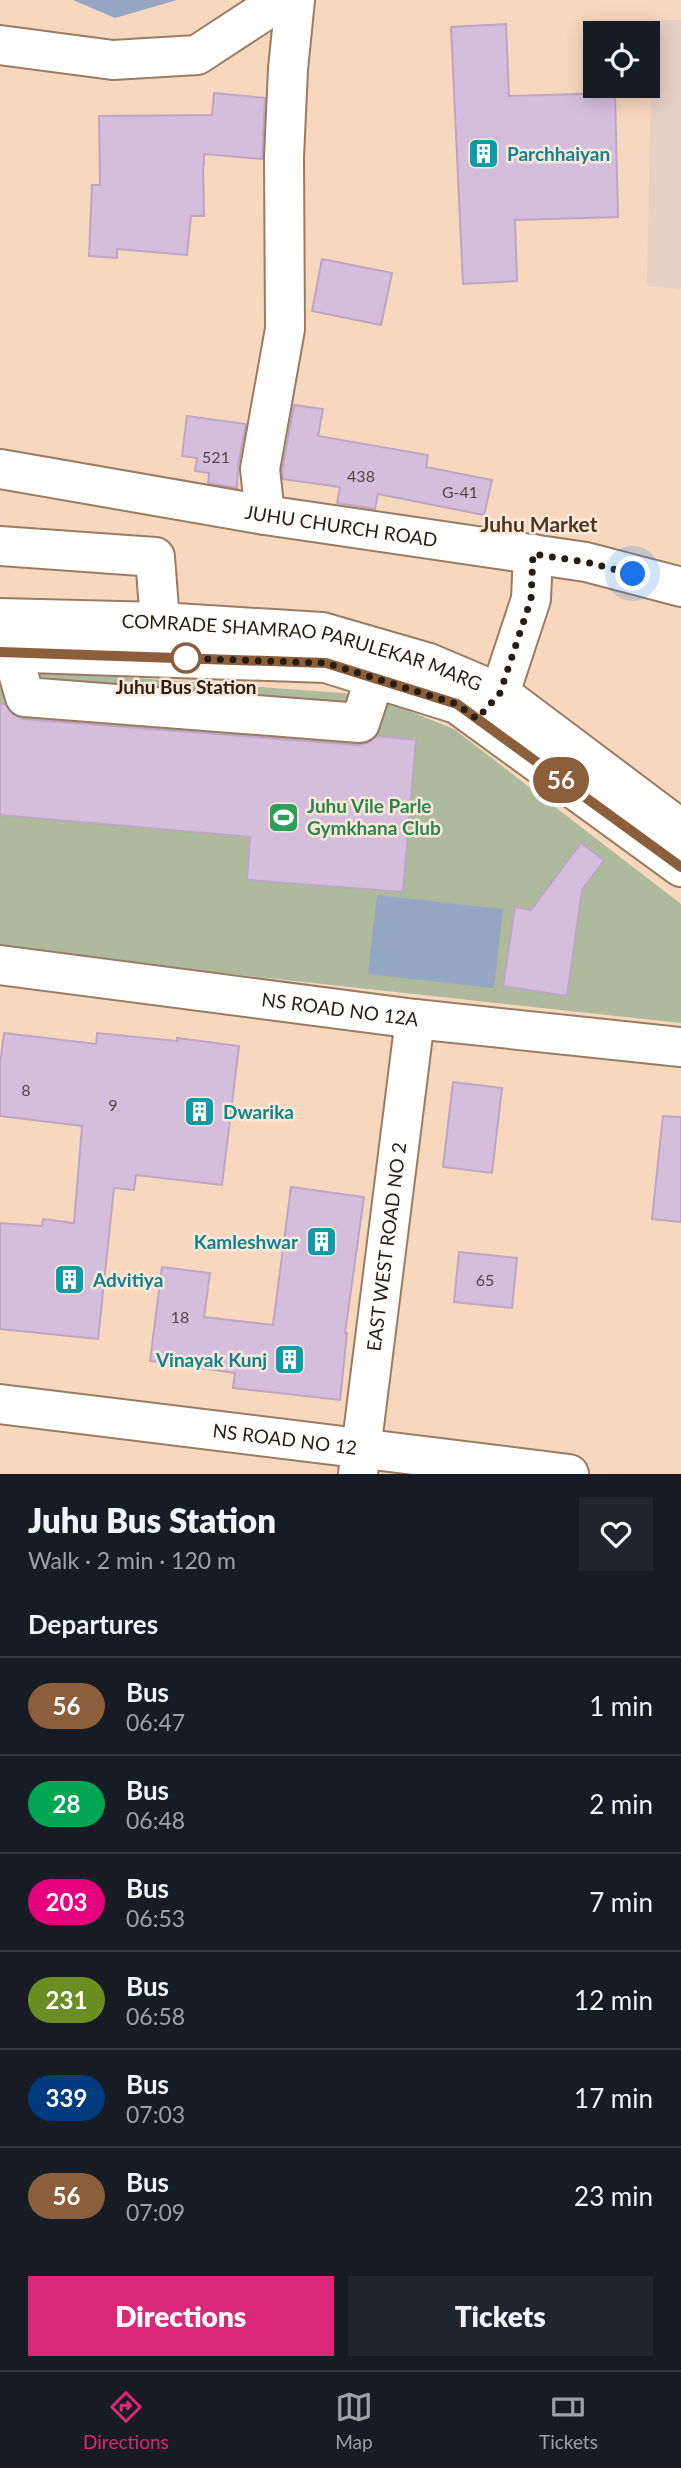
<!DOCTYPE html>
<html lang="en">
<head>
<meta charset="utf-8">
<style>
  :root { --surface:#171b24; --page:#20242c; --text:#f1f3f6; --muted:#9ea1a6; --line:#363941; --accent:#db2777 }
  body { margin:0; font-family:Lato,sans-serif; background:var(--page); color:var(--text); height:100vh; display:flex; flex-direction:column; font-size:26px; white-space:nowrap }
  * { box-sizing:border-box; margin:0 }
  p { font-size:23px; color:var(--muted) }
  .icon { flex:none; width:38px; height:38px; fill:none; stroke:currentColor; stroke-width:2; stroke-linecap:round; stroke-linejoin:round }
  .map { position:relative; height:1474px; overflow:hidden }
  .sheet { display:flex; flex-direction:column; background:var(--surface); flex:1 }
  .sheet>* { flex:none }
  .badge { padding:0 14px; border-radius:23px; font-size:24px; line-height:46px }
  .tools { position:absolute; left:583px; top:21px; display:grid; gap:14px }
  .tools a { display:grid; place-items:center; width:77px; height:77px; border-radius:0px; background:var(--surface); box-shadow:0 4px 18px #0003; font-size:35px }
  .you { position:absolute; width:35px; height:35px; margin:-18px; border:5px solid #fff; border-radius:50%; background:#1a73e8; box-shadow:0 0 0 10px #1a73e833 }
  .map>.badge { position:absolute; translate:-50% -50%; box-shadow:0 0 0 4px #fff }
  h2 { padding:0 28px; font-size:26px; line-height:63px }
  .round { display:grid; place-items:center; flex:none; width:74px; height:74px; border-radius:0px; background:var(--page) }
  .headline { display:flex; align-items:center; justify-content:space-between; height:119px; padding:0 28px }
  h1 { font-size:33px; font-weight:800; line-height:52px }
  .cta { display:flex; gap:14px; margin-top:auto; padding:14px 28px }
  .cta a { flex:1; height:80px; border-radius:0px; background:var(--accent); color:#fff; font-size:28px; font-weight:800; line-height:80px; text-align:center }
  .cta a+a { background:var(--page); color:var(--text) }
  ul { padding:0; list-style:none }
  li { display:flex; align-items:center; gap:21px; height:98px; padding:0 28px; border-top:2px solid var(--line) }
  li div { flex:1 }
  li b { display:block; font-size:26px }
  li em { font-style:normal }
  li .badge { min-width:77px; font-weight:700; text-align:center }
  .menu { display:flex; justify-content:space-around; align-items:center; height:98px; border-top:2px solid var(--line); background:var(--surface); font-size:19px; color:var(--muted) }
  .menu a { display:grid; justify-items:center; gap:4px }
  .menu .current { color:var(--accent) }
  .map>svg:first-child { display:block }
</style>
</head>
<body>
<div class="map">
<svg width="681" height="1474" viewBox="0 0 681 1474">
  <rect width="100%" height="100%" fill="#f7d8be"/>
  <polygon fill="#e7cfc5" points="652,20 681,20 681,289 647,286"/>
  <polygon fill="#adba9b" points="0,668 369,695 454,729 681,904 681,1023 0,949"/>
  <g fill="#94a6c4">
    <polygon points="73,0 177,0 115,18"/>
    <polygon points="377,895 503,909 494,988 368,974"/>
  </g>
  <g fill="#d5bedb" stroke="#bda5c3" stroke-width="2">
    <polygon points="506,24 509,96 615,93 618,217 515,220 517,281 463,284 451,27"/>
    <polygon points="214,93 265,98 262,159 204,154 204,164 203,164 204,216 191,216 187,255 117,249 117,258 89,256 92,185 100,185 99,116 212,115"/>
    <polygon points="322,259 392,273 381,325 312,311"/>
    <polygon points="294,405 323,409 318,436 428,455 426,467 492,480 484,515 378,494 375,509 337,503 340,487 283,479 282,470"/>
    <polygon points="187,416 246,424 238,466 237,488 208,483 209,473 195,471 197,458 182,456"/>
    <polygon points="0,704 5,704 12,714 23,719 358,745 368,743 377,736 416,740 403,892 247,880 250,837 0,815"/>
    <polygon points="581,843 604,860 582,890 567,996 503,986 515,907 531,910"/>
    <polygon points="4,1033 96,1044 97,1033 177,1041 177,1038 239,1046 222,1185 136,1175 134,1190 114,1188 98,1339 0,1329 0,1223 42,1226 43,1219 74,1223 82,1126 0,1116 0,1064"/>
    <polygon points="453,1082 502,1088 492,1173 443,1167"/>
    <polygon points="663,1116 681,1117 681,1222 652,1219"/>
    <polygon points="291,1187 364,1197 345,1333 347,1333 340,1400 233,1388 235,1373 150,1361 162,1267 210,1273 204,1317 273,1325"/>
    <polygon points="459,1252 517,1258 512,1308 454,1302"/>
  </g>
  <g fill="none" stroke-linecap="round" stroke-linejoin="round">
    <defs>
      <g id="minor">
        <polyline points="0,45 113,60 197,55 281,0"/>
        <path id="s1" d="M0,469L265,515L586,562L681,587"/>
        <polyline points="265,515 260,469 285,329 284,157 288,69 295,0"/>
        <polyline points="0,546 155,557 160,622 155,648"/>
        <path id="s2" d="M0,618L160,622L322,632L429,663L500,693L681,829"/>
        <polyline points="0,652 326,663 457,704 681,867"/>
        <polyline points="12,652 25,697 360,723 375,678"/>
        <polyline points="483,712 500,693 531,599 533,554"/>
        <path id="s3" d="M0,965L415,1019L681,1047"/>
        <path id="s4" d="M0,1404L569,1474"/>
        <path id="s5" d="M358,1474L415,1019"/>
      </g>
    </defs>
    <use href="#minor" stroke="#987c63" stroke-width="42"/>
    <use href="#minor" stroke="#fff" stroke-width="38"/>
  </g>
  <g fill="none" stroke-linecap="round" stroke-linejoin="round">
    <defs>
      <polyline id="line" points="0,652 326,663 457,704 681,867"/>
    </defs>
    <use href="#line" stroke="#fff" stroke-width="16"/>
    <use href="#line" stroke="#8b5e3c" stroke-width="10"/>
    <polyline stroke="#281d13" stroke-width="7" stroke-dasharray="0 12.6" points="186,658 178,658 326,663 457,704 477,719 500,693 531,599 533,554 586,562 633,574"/>
  </g>
  <defs>
    <symbol id="building-square" viewBox="-11 -11 22 22"><rect x="-9" y="-9" width="18" height="18" rx="4" fill="#0f9aa8" stroke="#fbe8d8"/><path d="M-4-6H4V6H1V3H-1V6H-4ZM-2.5-4.3h1.7v1.8h-1.7ZM.8-4.3h1.7v1.8H.8ZM-2.5-1h1.7V.8h-1.7ZM.8-1h1.7V.8H.8Z" fill="#fff"/></symbol>
    <symbol id="stadium-square" viewBox="-11 -11 22 22"><rect x="-9" y="-9" width="18" height="18" rx="4" fill="#2e9e5b" stroke="#fbe8d8"/><path d="M0-5a6.5 5 0 1 0 0 10a6.5 5 0 1 0 0-10ZM-3.5-1.8h7v3.6h-7Z" fill="#fff"/></symbol>
  </defs>
  <g fill-rule="evenodd">
    <use href="#building-square" x="466" y="136" width="35" height="35"/>
    <use href="#stadium-square" x="266" y="800" width="35" height="35"/>
    <use href="#building-square" x="182" y="1094" width="35" height="35"/>
    <use href="#building-square" x="304" y="1224" width="35" height="35"/>
    <use href="#building-square" x="52" y="1262" width="35" height="35"/>
    <use href="#building-square" x="272" y="1342" width="35" height="35"/>
  </g>
  <circle fill="#fff" stroke="#8b5e3c" stroke-width="3.5" cx="186" cy="658" r="14"/>
  <g text-anchor="middle" stroke-width="5" stroke-linejoin="round" paint-order="stroke">
    <g font-size="16" fill="#534545">
      <text x="216" y="463">521</text>
      <text x="361" y="482">438</text>
      <text x="460" y="498">G-41</text>
      <text x="26" y="1096">8</text>
      <text x="113" y="1111">9</text>
      <text x="485" y="1286">65</text>
      <text x="180" y="1323">18</text>
    </g>
    <g font-size="19" font-weight="bold" fill="#0d838f" stroke="#fbe8d8" text-anchor="start">
      <text x="507" y="161">Parchhaiyan</text>
      <text x="223" y="1119">Dwarika</text>
      <text x="298" y="1249" text-anchor="end">Kamleshwar</text>
      <text x="93" y="1287">Advitiya</text>
      <text x="267" y="1367" text-anchor="end">Vinayak Kunj</text>
    </g>
    <g font-size="19" fill="#281d13" stroke="#fbe8d8">
      <text dy="7" stroke="none"><textPath href="#s1" startOffset="346">JUHU CHURCH ROAD</textPath></text>
      <text dy="7" stroke="none"><textPath href="#s2" startOffset="306">COMRADE SHAMRAO PARULEKAR MARG</textPath></text>
      <text dy="7" stroke="none"><textPath href="#s3" startOffset="343">NS ROAD NO 12A</textPath></text>
      <text dy="7" stroke="none"><textPath href="#s5" startOffset="229">EAST WEST ROAD NO 2</textPath></text>
      <text dy="7" stroke="none"><textPath href="#s4" startOffset="287">NS ROAD NO 12</textPath></text>
    </g>
    <g font-size="19" font-weight="bold" fill="#281d13" stroke="#fbe8d8">
      <text x="186" y="694">Juhu Bus Station</text>
    </g>
    <g font-size="19" font-weight="bold" fill="#27864d" stroke="#fbe8d8" text-anchor="start">
      <text x="307" y="813">Juhu Vile Parle<tspan x="307" dy="22">Gymkhana Club</tspan></text>
    </g>
    <g font-size="21" font-weight="bold" fill="#4e351f" stroke="#fbe8d8">
      <text x="539" y="532">Juhu Market</text>
    </g>
  </g>
</svg>
<div class="tools">
<a><svg class="icon" aria-label="locate" viewBox="0 0 24 24"><circle cx="12" cy="12" r="6"/><path d="M12 2v4M12 18v4M2 12h4M18 12h4"/></svg></a>
</div>
<div class="you" style="left:633px;top:574px"></div>
<b class="badge" style="left:561px;top:780px;background:#8b5e3c;color:#fff">56</b>
</div>
<section class="sheet">
<div class="headline"><div><h1>Juhu Bus Station</h1><p>Walk · 2 min · 120 m</p></div><a class="round"><svg class="icon" aria-label="heart" viewBox="0 0 24 24"><path d="M12 20l-8-8c-3-5 5-10 8-4 3-6 11-1 8 4z"/></svg></a></div>
<h2>Departures</h2>
<ul>
<li><span class="badge" style="background:#8b5e3c;color:#fff">56</span><div><b>Bus</b><p>06:47</p></div><em>1 min</em></li>
<li><span class="badge" style="background:#00a651;color:#fff">28</span><div><b>Bus</b><p>06:48</p></div><em>2 min</em></li>
<li><span class="badge" style="background:#e6007e;color:#fff">203</span><div><b>Bus</b><p>06:53</p></div><em>7 min</em></li>
<li><span class="badge" style="background:#6b8e23;color:#fff">231</span><div><b>Bus</b><p>06:58</p></div><em>12 min</em></li>
<li><span class="badge" style="background:#003b80;color:#fff">339</span><div><b>Bus</b><p>07:03</p></div><em>17 min</em></li>
<li><span class="badge" style="background:#8b5e3c;color:#fff">56</span><div><b>Bus</b><p>07:09</p></div><em>23 min</em></li>
</ul>
<div class="cta"><a>Directions</a><a>Tickets</a></div>
</section>
<nav class="menu">
<a class="current"><svg class="icon" aria-label="directions" viewBox="0 0 24 24"><path d="M12 3l9 9-9 9-9-9zM9 14v-3h6M13 9l2 2-2 2"/></svg>Directions</a>
<a><svg class="icon" aria-label="map" viewBox="0 0 24 24"><path d="M3 6l6-2 6 2 6-2v14l-6 2-6-2-6 2zM9 4v14M15 6v14"/></svg>Map</a>
<a><svg class="icon" aria-label="tickets" viewBox="0 0 24 24"><path d="M3 7h18v10H3zM15 7v10"/></svg>Tickets</a>
</nav>
</body>
</html>
